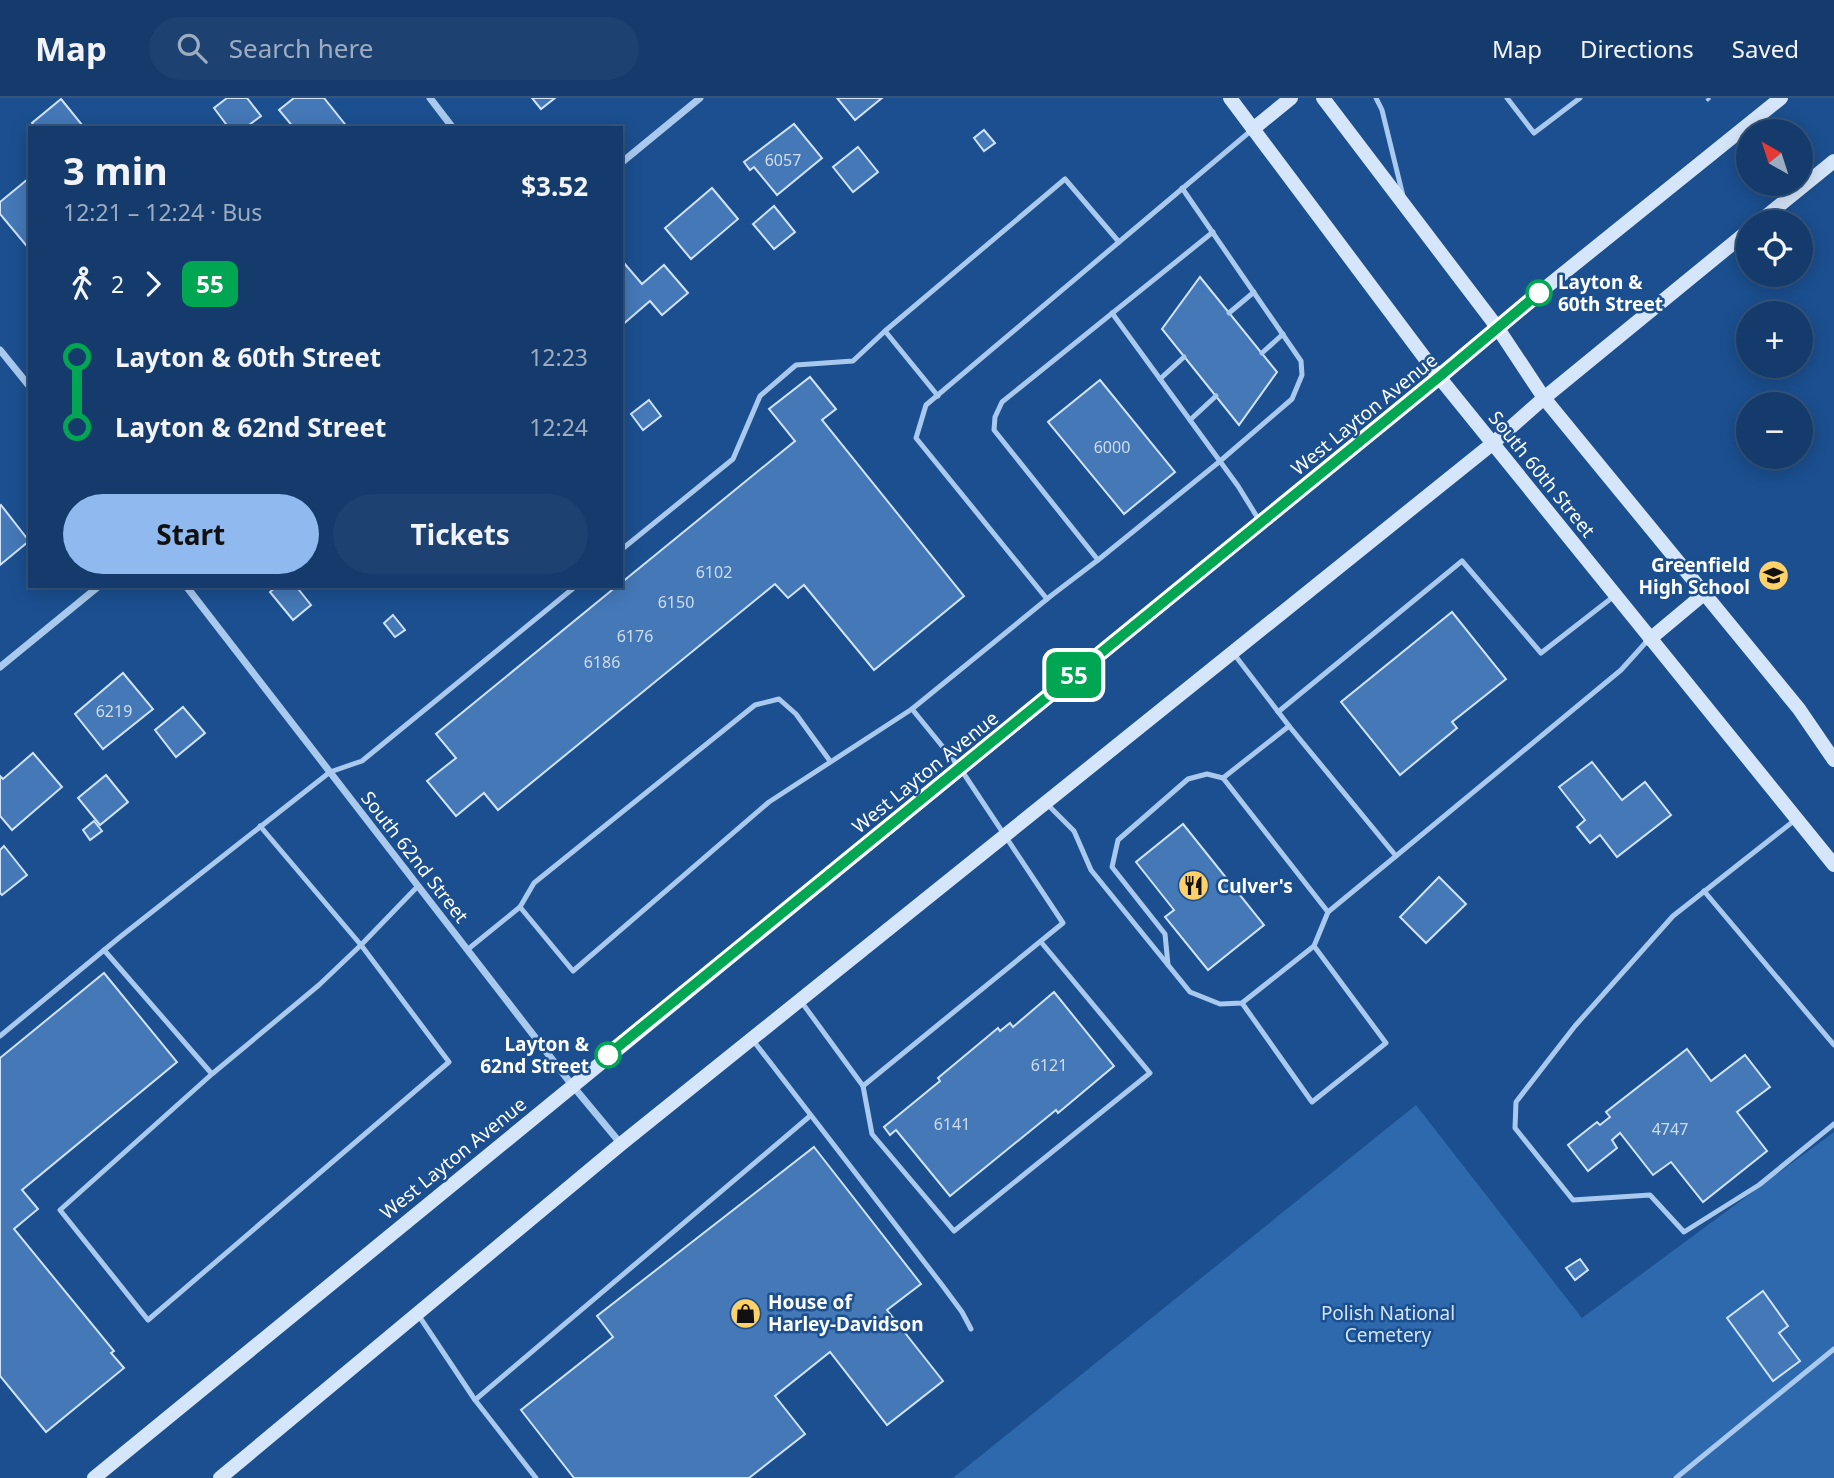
<!DOCTYPE html>
<html lang="en">
<head>
<meta charset="utf-8">
<style>
  :root { --surface:#143b6b; --page:#1d4271; --text:#f1f3f6; --muted:#9dadc1; --line:#33557e; --accent:#90b9f0 }
  body { margin:0; font-family:"Noto Sans",sans-serif; background:var(--page); color:var(--text); height:100vh; display:flex; flex-direction:column; font-size:26px; white-space:nowrap }
  * { box-sizing:border-box; margin:0 }
  p { font-size:23px; color:var(--muted) }
  .icon { flex:none; width:38px; height:38px; fill:none; stroke:currentColor; stroke-width:2; stroke-linecap:round; stroke-linejoin:round }
  .map { position:relative; flex:1; overflow:hidden }
  .side { position:absolute; left:28px; top:28px; width:595px; height:462px; display:flex; flex-direction:column; background:var(--surface); border-radius:0px; box-shadow:0 4px 18px #0003,0 0 0 2px var(--line) }
  .side>* { flex:none }
  .badge { padding:0 14px; border-radius:10px; font-size:24px; line-height:46px }
  .needle { width:46px; rotate:321deg }
  .fabs { position:absolute; left:1736px; top:21px; display:grid; gap:14px }
  .fabs a { display:grid; place-items:center; width:77px; height:77px; border-radius:50%; background:var(--surface); box-shadow:0 4px 18px #0003,0 0 0 2px var(--line); font-size:35px }
  .map>.badge { position:absolute; translate:-50% -50%; box-shadow:0 0 0 4px #fff }
  .legs { display:flex; align-items:center; gap:10px; height:77px; padding:0 35px; font-size:23px }
  .legs p { margin-inline-start:auto }
  .summary { display:flex; align-items:center; justify-content:space-between; height:119px; padding:0 35px }
  h1 { font-size:38px; font-weight:700; line-height:52px }
  .action { display:flex; gap:14px; margin-top:auto; padding:14px 35px }
  .action a { flex:1; height:80px; border-radius:42px; background:var(--accent); color:#111; font-size:28px; font-weight:700; line-height:80px; text-align:center }
  .action a+a { background:var(--page); color:var(--text) }
  ul { padding:0 35px; list-style:none }
  li { display:flex; align-items:center; gap:24px; height:70px; font-size:26px }
  li i { display:grid; place-items:center; width:10px; height:100%; margin:0 9px; background:currentColor }
  li i::after { content:''; width:18px; height:18px; margin:-9px; border:5px solid; border-radius:50%; background:var(--surface) }
  li p { margin-inline-start:auto }
  li:first-child i { background:linear-gradient(#0000 50%,currentColor 0) }
  li:last-child i { background:linear-gradient(currentColor 50%,#0000 0) }
  header { display:flex; align-items:center; gap:42px; box-sizing:border-box; height:98px; padding:0 35px; background:var(--surface); border-bottom:2px solid var(--line) }
  header strong { font-size:33px }
  nav { display:flex; gap:38px; margin-inline-start:auto; font-size:24px }
  .search { width:490px; height:63px; background:var(--page); display:flex; align-items:center; gap:18px; box-sizing:border-box; padding:0 24px; border-radius:38px; color:var(--muted); font-size:26px }
  .map>svg:first-child { display:block }
</style>
</head>
<body>
<header>
<strong>Map</strong>
<div class="search"><svg class="icon" aria-label="search" viewBox="0 0 24 24"><circle cx="10" cy="10" r="6"/><path d="M15 15l6 6"/></svg>Search here</div>
<nav><a>Map</a><a>Directions</a><a>Saved</a></nav>
</header>
<div class="map">
<svg width="1834" height="1380" viewBox="0 0 1834 1380">
  <rect width="100%" height="100%" fill="#1b4f8f"/>
  <polygon fill="#2e69ad" points="1416,1007 1582,1220 1834,1034 1834,1380 953,1380"/>
  <g fill="#4478b7" stroke="#cfe3fa" stroke-width="2">
    <polygon points="227,0 247,0 261,18 245,30 229,30 214,10"/>
    <polygon points="294,0 324,0 348,30 294,30 279,12"/>
    <polygon points="532,0 555,0 541,11"/>
    <polygon points="837,0 882,0 855,22"/>
    <polygon points="61,1 83,28 36,30 32,25"/>
    <polygon points="794,26 822,60 777,97 754,69 750,72 744,64"/>
    <polygon points="984,32 995,45 984,53 974,40"/>
    <polygon points="858,49 878,74 853,94 833,69"/>
    <polygon points="28,81 30,84 30,152 0,116 0,104"/>
    <polygon points="712,90 738,121 691,161 665,130"/>
    <polygon points="774,108 795,134 774,151 753,126"/>
    <polygon points="624,165 642,186 664,167 688,195 662,217 650,203 621,228 621,168"/>
    <polygon points="1200,179 1277,274 1239,327 1162,231"/>
    <polygon points="810,279 836,311 822,322 964,498 874,572 804,487 788,500 775,486 498,712 484,695 456,718 427,683 456,660 436,636 617,488 621,488 621,485 795,343 769,311"/>
    <polygon points="1100,282 1175,374 1124,416 1048,324"/>
    <polygon points="649,302 661,318 643,332 631,316"/>
    <polygon points="1,407 29,443 0,467 0,408"/>
    <polygon points="277,488 304,488 299,492 311,507 293,522 270,494"/>
    <polygon points="1452,514 1506,581 1452,624 1457,630 1400,677 1341,604"/>
    <polygon points="393,517 405,532 395,539 384,525"/>
    <polygon points="123,575 153,611 103,651 75,616"/>
    <polygon points="183,609 205,635 176,659 155,632"/>
    <polygon points="33,655 62,689 12,732 0,718 0,678 3,681"/>
    <polygon points="1592,664 1622,702 1645,684 1671,717 1617,759 1600,737 1590,745 1577,729 1585,722 1559,689"/>
    <polygon points="106,677 128,704 100,727 78,700"/>
    <polygon points="94,723 102,733 90,742 83,732"/>
    <polygon points="1183,726 1264,827 1208,872 1165,819 1174,812 1136,764"/>
    <polygon points="4,748 27,777 2,797 0,795 0,752"/>
    <polygon points="1439,779 1466,806 1426,845 1400,819"/>
    <polygon points="104,875 177,964 22,1092 38,1111 14,1131 114,1253 111,1255 124,1270 46,1334 0,1278 0,960"/>
    <polygon points="1054,894 1114,968 1058,1015 1056,1012 950,1098 896,1032 890,1037 884,1029 940,983 938,980 998,930 1000,933 1010,925 1013,929"/>
    <polygon points="1687,951 1711,983 1745,957 1770,989 1737,1014 1767,1053 1703,1104 1671,1064 1653,1077 1620,1035 1612,1042 1617,1050 1588,1073 1568,1047 1597,1024 1600,1027 1610,1019 1606,1014"/>
    <polygon points="814,1049 921,1186 887,1212 943,1283 887,1327 830,1254 775,1298 805,1336 749,1380 574,1380 521,1312 613,1239 597,1218"/>
    <polygon points="1580,1161 1588,1172 1575,1182 1566,1170"/>
    <polygon points="1763,1193 1788,1228 1779,1235 1800,1263 1773,1283 1727,1220"/>
  </g>
  <g fill="none" stroke-linecap="round" stroke-linejoin="round">
    <polyline stroke="#a9c9ee" stroke-width="4.5" stroke-dasharray="3.5 5" stroke-linecap="butt" points="1707,0 1710,3"/>
    <g stroke="#a9c9ee" stroke-width="5">
      <polyline points="1376,0 1382,12 1403,98"/>
      <polyline points="1507,0 1534,35 1580,0"/>
      <polyline points="1112,215 1238,388 1259,422"/>
      <polyline points="1229,215 1254,194"/>
      <polyline points="885,233 938,298"/>
      <polyline points="1262,255 1283,236"/>
      <polyline points="1160,281 1184,259"/>
      <polyline points="1190,322 1216,298"/>
      <polyline points="621,452 733,361 760,298 796,267 853,263 885,233 1065,81 1119,144 1253,31"/>
      <polyline points="1098,462 994,332 995,319 1002,304 1213,134"/>
      <polyline points="1047,501 916,340 926,307 1119,144"/>
      <polyline points="1234,556 1289,628 1223,680 1328,814 1314,848 1386,945 1312,1004 1242,905"/>
      <polyline points="1278,614 1462,463 1541,555 1613,499"/>
      <polyline points="1289,628 1396,758 1328,814"/>
      <polyline points="1046,705 1074,733 1091,772 1190,894 1220,906 1242,905 1314,848"/>
      <polyline points="1795,722 1673,818 1575,928 1516,1004 1515,1030 1573,1102 1650,1097 1684,1134 1759,1087 1834,1026"/>
      <polyline points="260,728 361,847 418,788"/>
      <polyline points="1396,758 1621,572 1648,542"/>
      <polyline points="1704,793 1834,947"/>
      <polyline points="520,809 534,785 755,607 779,601 796,616 830,663"/>
      <polyline points="104,852 212,976 60,1112 148,1222 449,964 361,847 319,887 212,976"/>
      <polyline points="467,852 520,809 573,873 769,704 912,611 1052,497 1098,462 1219,364 1292,301 1302,277 1301,263 1182,90"/>
      <polyline points="1168,867 1165,836 1112,769 1118,742 1188,681 1207,676 1223,680"/>
      <polyline points="800,902 863,988 1063,825 960,670 912,611"/>
      <polyline points="0,938 120,839 330,674 362,663 576,488"/>
      <polyline points="752,941 942,1187 962,1214 971,1231"/>
      <polyline points="863,988 872,1036 954,1133 1150,975 1041,844"/>
      <polyline points="419,1218 475,1302 536,1380"/>
      <polyline points="475,1302 810,1018"/>
      <polyline points="1676,1380 1834,1251"/>
    </g>
    <g stroke="#a9c9ee" stroke-width="7">
      <polyline points="430,0 453,30"/>
      <polyline points="621,65 700,0"/>
      <polyline points="0,252 30,289"/>
      <polyline points="186,488 572,987 621,1046"/>
      <polyline points="0,569 99,488"/>
    </g>
    <g stroke="#d6e6fa" stroke-width="14">
      <polyline points="1230,0 1439,279 1834,767"/>
      <polyline points="1323,0 1497,229 1544,300 1799,611 1834,662"/>
      <polyline points="1253,31 1291,0"/>
      <polyline points="1759,124 1834,63"/>
      <polyline points="1650,541 1705,495"/>
      <polyline points="94,1380 1439,279 1539,195 1781,0"/>
      <polyline points="220,1380 621,1046 1492,346 1544,300 1748,133"/>
    </g>
  </g>
  <g fill="none" stroke-linecap="round" stroke-linejoin="round">
    <defs>
      <polyline id="line-1" points="608,957 1439,279 1539,195"/>
    </defs>
    <use href="#line-1" stroke="#fff" stroke-width="16"/>
    <use href="#line-1" stroke="#00a651" stroke-width="10"/>
  </g>
  <defs>
    <symbol id="school-disc" viewBox="-11 -11 22 22"><circle r="9.5" fill="#ffd166" stroke="#1b4f8f"/><path d="M0-5L7-2L0 1L-7-2ZM-4 1L0 2.5L4 1V4Q0 6-4 4Z" fill="#111"/></symbol>
    <symbol id="restaurant-disc" viewBox="-11 -11 22 22"><circle r="9.5" fill="#ffd166" stroke="#1b4f8f"/><path d="M-5-6h1v4h1v-4h1v4h1v-4h1v5L-1.5 .5V6h-2V.5L-5-1ZM5-6V6H3V1.5H1.5Q1.5-4 5-6Z" fill="#111"/></symbol>
    <symbol id="shop-disc" viewBox="-11 -11 22 22"><circle r="9.5" fill="#ffd166" stroke="#1b4f8f"/><path d="M-5-2.5h2.3a2.7 3.5 0 0 1 5.4 0H5L5.5 6h-11ZM-1.5-2.5h3a1.5 2.3 0 0 0-3 0Z" fill="#111"/></symbol>
  </defs>
  <g fill-rule="evenodd">
    <use href="#school-disc" x="1756" y="460" width="35" height="35"/>
    <use href="#restaurant-disc" x="1176" y="770" width="35" height="35"/>
    <use href="#shop-disc" x="728" y="1198" width="35" height="35"/>
  </g>
  <g fill="#fff" stroke="#00a651" stroke-width="3.5">
    <circle cx="1539" cy="195" r="12"/>
    <circle cx="608" cy="957" r="12"/>
  </g>
  <g text-anchor="middle" stroke-width="5" stroke-linejoin="round" paint-order="stroke">
    <g font-size="16" fill="#d0dded">
      <text x="783" y="68">6057</text>
      <text x="1112" y="355">6000</text>
      <text x="714" y="480">6102</text>
      <text x="676" y="510">6150</text>
      <text x="635" y="544">6176</text>
      <text x="602" y="570">6186</text>
      <text x="114" y="619">6219</text>
      <text x="1049" y="973">6121</text>
      <text x="952" y="1032">6141</text>
      <text x="1670" y="1037">4747</text>
    </g>
    <g font-size="19" font-weight="bold" fill="#fff" stroke="#1b4f8f" text-anchor="start">
      <text x="1558" y="191">Layton &amp;<tspan x="1558" dy="22">60th Street</tspan></text>
      <text x="589" y="953" text-anchor="end">Layton &amp;<tspan x="589" dy="22">62nd Street</tspan></text>
    </g>
    <g font-size="19" fill="#fff" stroke="#1b4f8f">
      <text transform="translate(1364 316) rotate(-39)" y="7">West Layton Avenue</text>
      <text transform="translate(1542 376) rotate(51)" y="7">South 60th Street</text>
      <text transform="translate(925 674) rotate(-39)" y="7">West Layton Avenue</text>
      <text transform="translate(415 759) rotate(52)" y="7">South 62nd Street</text>
      <text transform="translate(453 1060) rotate(-39)" y="7">West Layton Avenue</text>
    </g>
    <g font-size="19" font-weight="bold" fill="#fff" stroke="#1b4f8f" text-anchor="start">
      <text x="1750" y="474" text-anchor="end">Greenfield<tspan x="1750" dy="22">High School</tspan></text>
      <text x="1217" y="795">Culver's</text>
      <text x="768" y="1211">House of<tspan x="768" dy="22">Harley-Davidson</tspan></text>
    </g>
    <g font-size="19" fill="#cfe3fa" stroke="#1b4f8f">
      <text x="1388" y="1222">Polish National<tspan x="1388" dy="22">Cemetery</tspan></text>
    </g>
  </g>
</svg>
<div class="fabs">
<a><svg class="needle" viewBox="-14 -14 28 28"><path d="M0-13l5 13h-10z" fill="#e53935"/><path d="M0 13l5-13h-10z" fill="#9dadc1"/></svg></a>
<a><svg class="icon" aria-label="locate" viewBox="0 0 24 24"><circle cx="12" cy="12" r="6"/><path d="M12 2v4M12 18v4M2 12h4M18 12h4"/></svg></a>
<a>+</a>
<a>−</a>
</div>
<b class="badge" style="left:1074px;top:577px;background:#00a651;color:#fff">55</b>
<section class="side">
<div class="summary"><div><h1>3 min</h1><p>12:21 – 12:24 · Bus</p></div><b>$3.52</b></div>
<div class="legs"><svg class="icon" aria-label="walk" viewBox="0 0 24 24"><circle cx="13" cy="4" r="2"/><path d="M13 8l-2 6 4 7M11 14l-3 7M7 12l3-4h3l4 4"/></svg>2<svg class="icon" aria-label="forward" viewBox="0 0 24 24"><path d="M9 5l7 7-7 7"/></svg><b class="badge" style="background:#00a651;color:#fff">55</b></div>
<ul>
<li><i style="color:#00a651"></i><b>Layton &amp; 60th Street</b><p>12:23</p></li>
<li><i style="color:#00a651"></i><b>Layton &amp; 62nd Street</b><p>12:24</p></li>
</ul>
<div class="action"><a>Start</a><a>Tickets</a></div>
</section>
</div>
</body>
</html>
